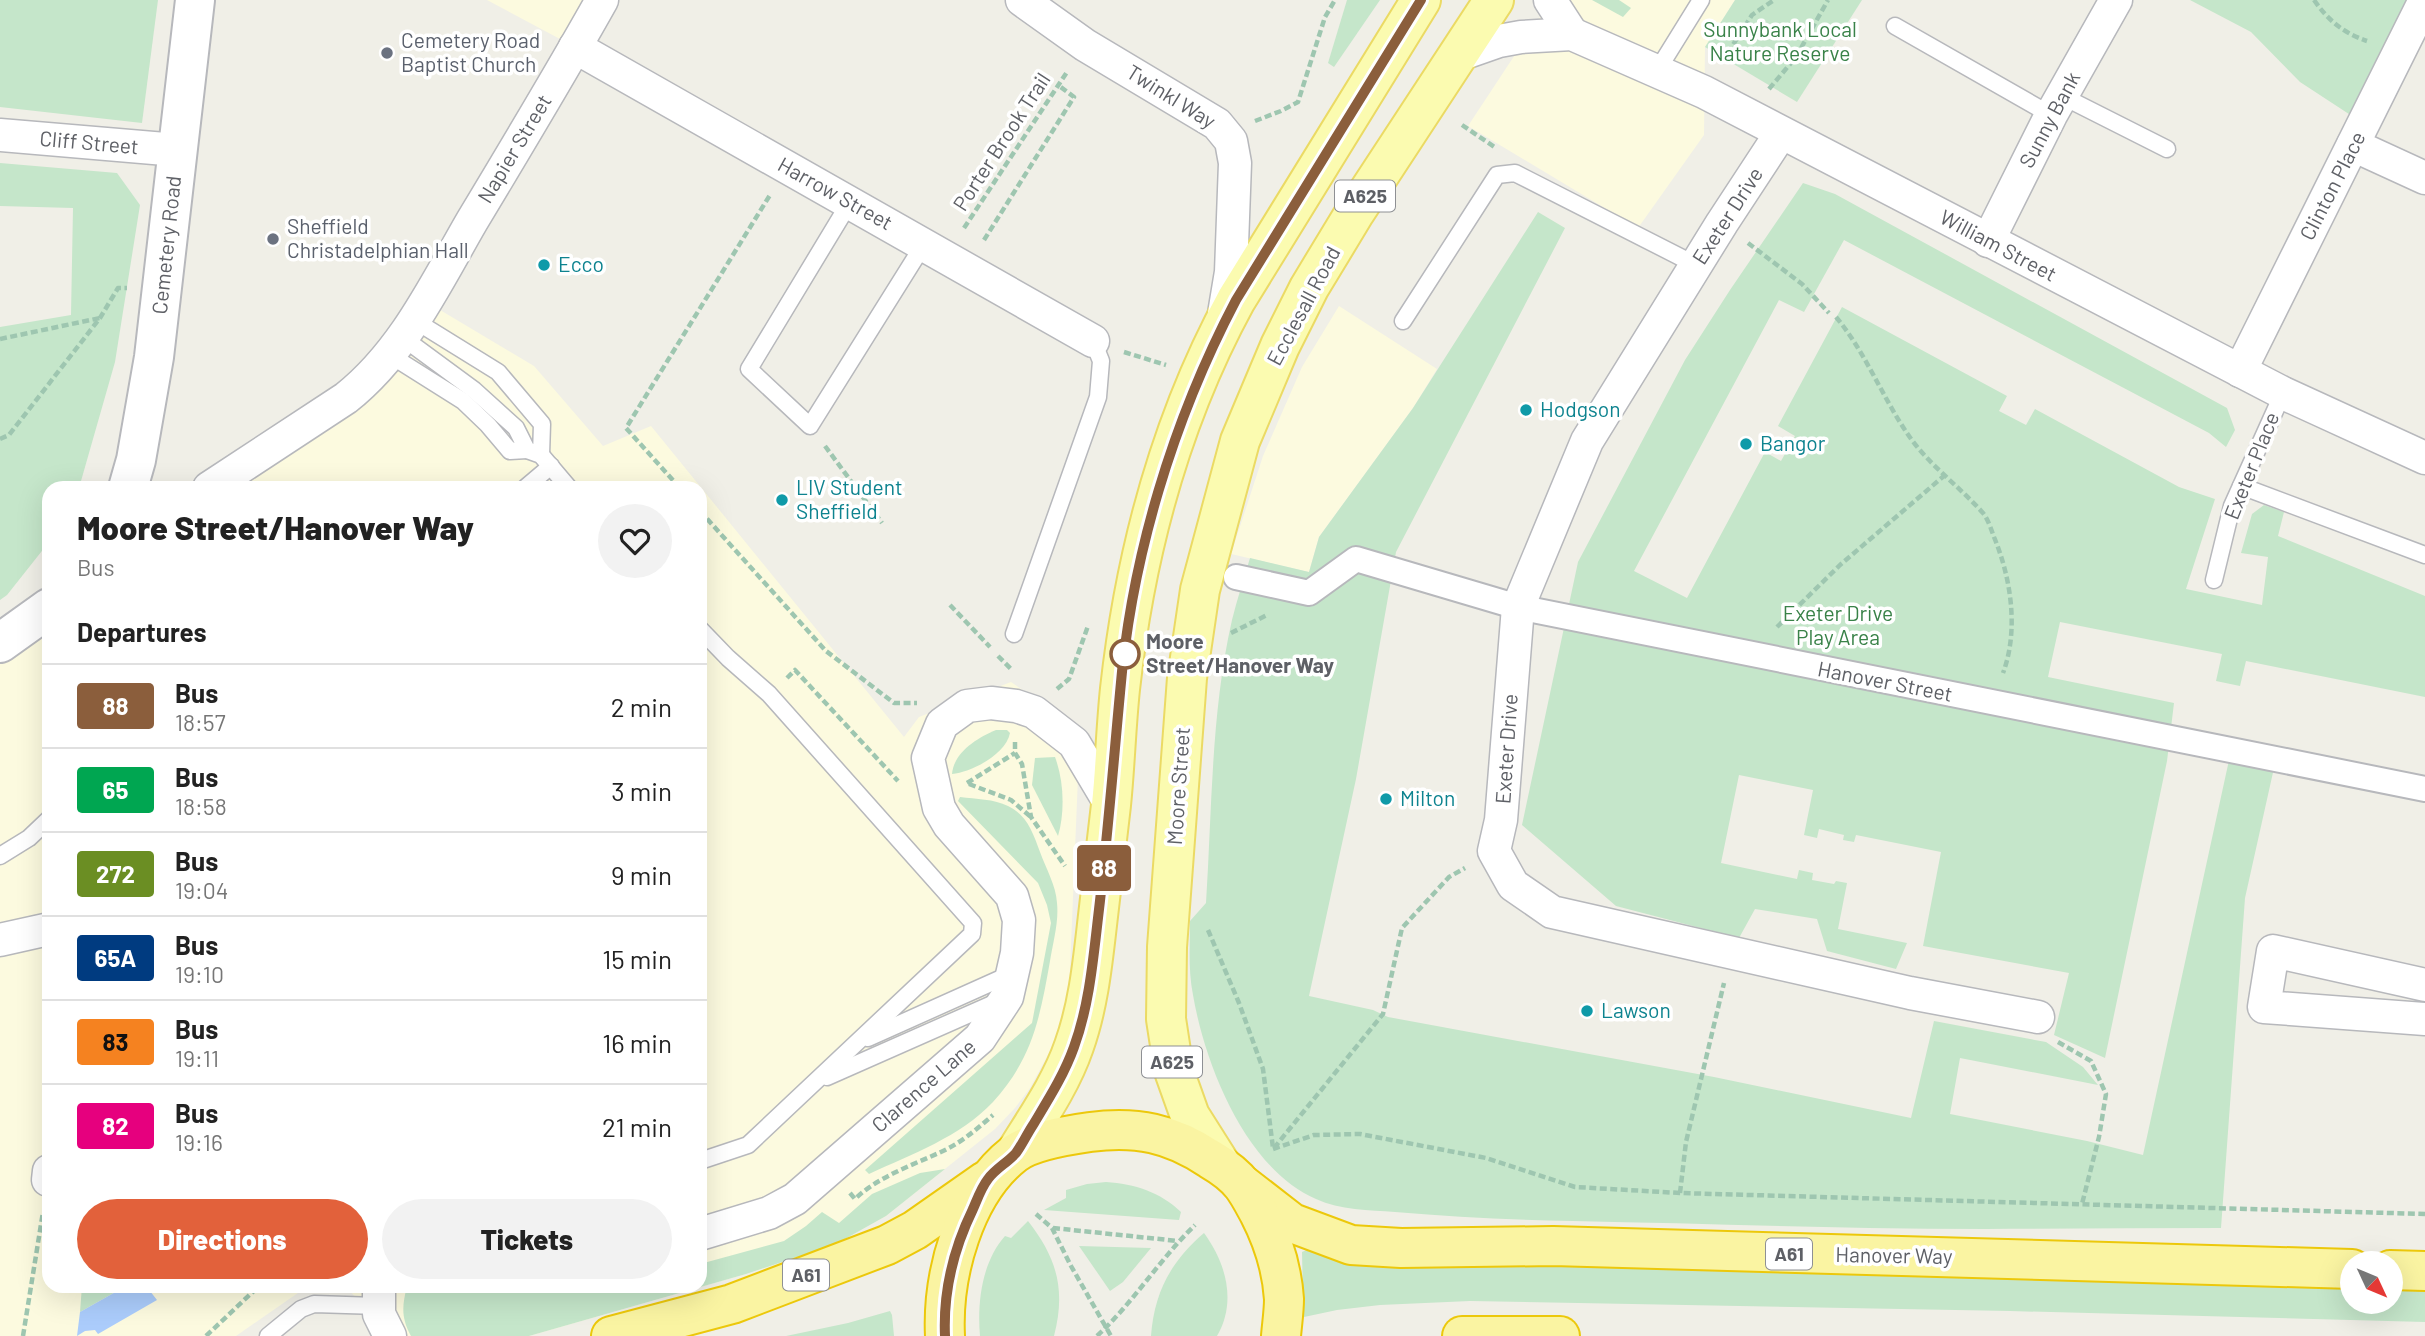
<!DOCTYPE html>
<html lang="en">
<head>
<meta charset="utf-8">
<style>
  :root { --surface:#fff; --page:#f2f2f2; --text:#222; --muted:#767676; --line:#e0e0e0; --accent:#e2613b }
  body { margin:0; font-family:Barlow,sans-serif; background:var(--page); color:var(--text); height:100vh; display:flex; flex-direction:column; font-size:26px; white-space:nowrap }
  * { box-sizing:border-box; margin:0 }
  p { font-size:23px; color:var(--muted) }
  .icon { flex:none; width:38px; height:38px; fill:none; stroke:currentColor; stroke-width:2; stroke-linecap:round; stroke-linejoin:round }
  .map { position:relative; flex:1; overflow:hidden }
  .sheet { position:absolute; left:42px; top:481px; width:665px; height:812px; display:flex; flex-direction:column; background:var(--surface); border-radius:21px; box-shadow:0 7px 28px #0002 }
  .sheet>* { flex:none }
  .badge { padding:0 14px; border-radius:5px; font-size:24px; line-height:46px }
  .needle { width:46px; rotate:134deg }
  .controls { position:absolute; left:2340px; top:1251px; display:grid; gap:14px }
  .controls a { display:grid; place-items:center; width:63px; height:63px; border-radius:50%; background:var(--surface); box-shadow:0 7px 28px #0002; font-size:35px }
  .map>.badge { position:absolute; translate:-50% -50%; box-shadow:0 0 0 4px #fff }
  h2 { padding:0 35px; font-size:26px; line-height:63px }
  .round { display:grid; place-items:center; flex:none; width:74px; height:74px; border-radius:37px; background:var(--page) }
  .overview { display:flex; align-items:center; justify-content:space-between; height:119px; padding:0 35px }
  h1 { font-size:33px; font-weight:800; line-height:52px }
  .button { display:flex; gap:14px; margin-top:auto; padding:14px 35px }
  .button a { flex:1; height:80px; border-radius:42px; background:var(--accent); color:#fff; font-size:28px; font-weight:800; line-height:80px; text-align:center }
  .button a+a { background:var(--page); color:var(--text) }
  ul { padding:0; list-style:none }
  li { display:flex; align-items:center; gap:21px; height:84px; padding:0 35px; border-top:2px solid var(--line) }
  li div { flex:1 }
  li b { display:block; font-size:26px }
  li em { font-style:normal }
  li .badge { min-width:77px; font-weight:700; text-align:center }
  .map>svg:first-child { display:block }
</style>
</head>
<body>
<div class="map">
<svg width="2425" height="1336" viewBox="0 0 2425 1336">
  <rect width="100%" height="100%" fill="#f0efe7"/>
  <g fill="#fcfadf">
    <polygon points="487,0 602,0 575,47"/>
    <polygon points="1551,0 1735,0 1705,47 1704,135 1638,228 1468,126"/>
    <polygon points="425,301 534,366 603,446 651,426 904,737 919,717 1011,682 1080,729 1069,993 1060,1028 1050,1051 1030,1088 1015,1108 995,1129 886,1216 836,1244 746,1274 529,1336 392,1336 345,1286 700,1286 700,488 209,488 346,398"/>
    <polygon points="1339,306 1437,369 1413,408 1319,537 1309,572 1231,554 1263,456 1302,367"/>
    <polygon points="49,608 49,1286 308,1286 236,1336 0,1336 0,643"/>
  </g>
  <g fill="#c5e6ca">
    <polygon points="0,0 158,0 142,123 0,107"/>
    <polygon points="1347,0 1380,0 1334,67 1328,63"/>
    <polygon points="1592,0 1619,0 1631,8 1623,17"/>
    <polygon points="1735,0 1862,0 1797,102 1705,47"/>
    <polygon points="2190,0 2410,0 2355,118 2300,82 2251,32"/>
    <polygon points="0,163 117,173 140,205 115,362 79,488 49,488 49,542 7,595 0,600 0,327 71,315 73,208 0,206"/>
    <polygon points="1803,183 1835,194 2227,408 2235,430 2226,447 2209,433 1844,240 1804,312 1779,300 1634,571 1687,598 1765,452 1781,461 1795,436 1778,426 1842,307 2007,396 1999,411 2026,425 2035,409 2179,487 2215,499 2186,589 2262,605 2268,557 2241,553 2252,514 2264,505 2284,512 2278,536 2425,596 2425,697 2246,661 2240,686 2216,681 2222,654 2060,622 2048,677 2174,703 2167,761 2105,1058 2054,1035 2069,973 1923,946 1941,852 1856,835 1854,842 1843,840 1844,835 1819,829 1817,838 1804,835 1813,790 1739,775 1721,863 1797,879 1799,870 1813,873 1812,880 1834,884 1836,881 1847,883 1838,929 1907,943 1896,969 1827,951 1817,919 1755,909 1739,938 1616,906 1522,825 1578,562 1685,360 1730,290"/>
    <path d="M1538,212L1565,228L1396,552L1356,779L1309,996L1373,1010L1388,1017L1714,1077L1911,1118L1934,1021L2046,1042L2083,1067L2098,1085L1960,1058L1950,1114L2087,1141L2143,1155L2231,751L2276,759L2245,898L2221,1228C2104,1228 1987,1230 1869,1228C1771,1226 1672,1223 1573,1221C1513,1220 1454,1217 1395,1212C1369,1210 1340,1210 1316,1199C1246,1169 1205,1065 1193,995C1188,970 1190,945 1190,921L1206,903C1212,809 1211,712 1232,620C1237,599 1244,579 1250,558L1309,572L1319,537L1413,408Z"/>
    <path d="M996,730H1007L1010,733C1006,754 972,772 952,774C954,752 977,738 996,730Z"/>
    <path d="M1055,757C1064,781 1065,812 1058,836L1032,785L1035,758Z"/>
    <path d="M960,797C976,799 994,799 1008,806C1027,815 1033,833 1040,852C1046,869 1056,885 1057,903C1059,922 1053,942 1050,961C1040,1017 1033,1058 993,1102C960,1137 912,1154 869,1174L865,1170L1032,1023L1051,923L1047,905L1038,883L958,801Z"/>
    <path d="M945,1169L886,1216L836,1244L746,1274L529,1336H411C401,1318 402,1306 407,1286H540C569,1295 588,1291 617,1286C643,1282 673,1286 700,1286V1264L784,1241L806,1226L822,1212L839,1223L872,1194L920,1173Z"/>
    <path d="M1106,1182C1135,1184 1160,1192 1181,1212L1179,1220L1044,1210L1066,1198V1190L1087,1184Z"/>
    <path d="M1028,1221C1057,1258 1066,1290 1054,1336H980C977,1302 982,1262 1005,1236L1011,1238Z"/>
    <path d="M1204,1233C1226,1263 1237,1302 1217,1336H1151C1154,1293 1171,1261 1204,1233Z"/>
    <polygon points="1079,1246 1151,1248 1123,1282 1110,1291"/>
    <polygon points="1311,1248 2352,1281 2352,1302 2390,1302 2391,1281 2425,1281 2425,1322 2010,1311 1470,1301 1380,1305 1337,1310 1304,1317 1300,1310 1303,1298 1302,1252"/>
    <polygon points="82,1286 126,1286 80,1312"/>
    <polygon points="890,1311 892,1315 894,1336 786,1336 848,1323"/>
  </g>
  <polygon fill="#abccfb" points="126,1286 146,1286 157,1300 98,1334 95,1330 85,1331 77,1336 80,1312"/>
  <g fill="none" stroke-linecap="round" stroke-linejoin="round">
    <defs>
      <g id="service">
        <polyline points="1895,26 2051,115"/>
        <polyline points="1657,71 1701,0"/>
        <polyline points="2062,96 2167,149"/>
        <polyline points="850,202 749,369 810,426 924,244"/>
        <polyline points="414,320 498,372 542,424 541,455"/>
        <polyline points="1403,321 1497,175 1515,173 1696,265"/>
        <polyline points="402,337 474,390 516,428 527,450 541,455 569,488"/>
        <polyline points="390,355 463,401 488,425 510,451 527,450"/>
        <polyline points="2241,486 2425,555"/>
        <polyline points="525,488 551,466"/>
        <polyline points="2214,580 2232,506 2283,393"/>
        <polyline points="700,629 728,658 769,694 973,923 972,934 748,1145 700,1161"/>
        <polyline points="1014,634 1098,397 1101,361 1093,341"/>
        <polyline points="0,856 29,838 49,819"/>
        <polyline points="868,1038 1013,973"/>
        <polyline points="827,1077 999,1001"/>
        <polyline points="268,1336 301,1309 314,1304 378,1306"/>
      </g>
      <polyline id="pedestrian" points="1236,577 1309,593 1356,559 1518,607 2425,789"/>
      <g id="minor">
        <polyline points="1022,0 1085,45 1217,124 1231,141 1235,163 1231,272 1224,314"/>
        <polyline points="1550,0 1572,34"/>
        <polyline points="575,47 1093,341"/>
        <polyline points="1459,55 1499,41 1521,37 1572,34 1704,92 2283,393 2425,458"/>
        <polyline points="1781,133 1722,223 1587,441 1518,607 1501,820 1494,851 1513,885 1552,912 1910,993 2038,1017"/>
        <polyline points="0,135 177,150"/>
        <polyline points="2353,145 2425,178"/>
        <polyline points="1988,241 2051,115 2116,0"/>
        <polyline points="2240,371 2425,0"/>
        <path d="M209,488L346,398C404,352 436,283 472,221C516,148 560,75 602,0"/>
        <polyline points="0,940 49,929"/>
        <polyline points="2425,985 2273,951 2264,1007 2425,1019"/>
        <polyline points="48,1180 49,1171"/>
        <polyline points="700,1234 769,1213 795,1199 980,1038 1007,997 1017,953 1019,920 1012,896 949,825 939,808 928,758 942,724 967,706 991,703 1016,706 1034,712 1074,743 1111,805"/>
        <polyline points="379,1286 379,1314 390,1336"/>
      </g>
      <g id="tertiary">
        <polyline points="128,488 136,460 154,357 195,0"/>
        <polyline points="0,643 49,608"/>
      </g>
      <g id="primary">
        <path d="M1016,1152C1037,1118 1061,1084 1074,1046C1089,1004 1093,959 1098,916C1102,879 1107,842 1111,805C1115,766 1116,727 1120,689C1135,554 1171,419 1236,300L1421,0"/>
        <polyline points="1221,1165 1190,1116 1174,1071 1166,1019 1167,947 1187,678 1200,590 1240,441 1280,346 1309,288 1355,212 1494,0"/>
      </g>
      <g id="trunk">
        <polyline points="1243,1185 1292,1223 1351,1245 1401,1248 1553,1246 2352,1269"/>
        <polyline points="2390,1270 2425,1271"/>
        <polyline points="611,1336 732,1304 887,1245 915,1230 985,1181"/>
        <path d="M945,1336C942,1275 964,1193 1014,1154C1031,1141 1069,1135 1090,1132C1137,1126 1171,1133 1210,1159C1222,1166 1235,1175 1243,1186C1249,1194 1254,1204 1259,1213C1273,1240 1282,1269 1284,1299C1284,1311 1282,1324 1281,1336"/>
        <polyline points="1462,1336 1560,1336"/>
      </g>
    </defs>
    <use href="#service" stroke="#b7b8bc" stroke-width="19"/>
    <use href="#pedestrian" stroke="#b7b8bc" stroke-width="28"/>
    <use href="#minor" stroke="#b7b8bc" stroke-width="35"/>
    <use href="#tertiary" stroke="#b7b8bc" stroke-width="42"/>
    <use href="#primary" stroke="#ebda64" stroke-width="42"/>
    <use href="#trunk" stroke="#ecc80b" stroke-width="42"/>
    <g stroke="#9ec6b0" stroke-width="4.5" stroke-dasharray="7 3.5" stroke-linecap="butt">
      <path d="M2314,0C2328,20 2343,33 2367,41"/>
      <polyline points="1722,62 1752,15 1774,0"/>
      <polyline points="1769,89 1796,57 1828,0"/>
      <polyline points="1255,121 1281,111 1298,102 1325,17 1335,0"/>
      <polyline points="1462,125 1496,148"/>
      <polyline points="964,228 1067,72"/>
      <polyline points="984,240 1074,97 1058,85"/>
      <polyline points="1748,243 1802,284 1829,313"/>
      <path d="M1836,317C1866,353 1882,397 1909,436C1929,465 1959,486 1983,513C1988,519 1991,529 1994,537C2011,578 2019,630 2003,673"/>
      <polyline points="0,339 100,318"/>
      <polyline points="1124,352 1166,365"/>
      <polyline points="0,439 9,435 100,318 118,288 127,288"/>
      <polyline points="825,446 882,523"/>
      <polyline points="680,488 626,428 770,195"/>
      <polyline points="700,511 826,651 894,703 917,703"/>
      <polyline points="950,605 990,647"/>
      <polyline points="1777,627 1840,565 1945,475"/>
      <polyline points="1231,633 1267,615"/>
      <polyline points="998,656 1012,670"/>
      <polyline points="787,678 795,670 898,781"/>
      <polyline points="1057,689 1069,679 1088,626"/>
      <polyline points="1015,742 1015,753 1022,764 1031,817 1065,866"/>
      <polyline points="967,783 1015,753"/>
      <polyline points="969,784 1011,800 1031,817"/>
      <polyline points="1208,930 1239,1003 1263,1069 1273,1148"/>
      <polyline points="2058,1042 2091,1061 2106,1094 2099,1137 2082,1204"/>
      <polyline points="1274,1148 1383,1014 1402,928 1449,877 1465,868"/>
      <polyline points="1273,1149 1314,1135 1360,1134 1486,1158 1575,1187 1680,1193 2425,1214"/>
      <path d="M850,1193L855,1199C879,1176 913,1165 943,1151C962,1142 977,1129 993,1115"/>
      <polyline points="1680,1193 1686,1142 1724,983"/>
      <polyline points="1036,1214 1052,1228 1071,1266 1111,1336"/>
      <polyline points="1053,1228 1178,1241"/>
      <polyline points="23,1336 43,1212"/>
      <polyline points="206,1336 259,1286"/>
      <path d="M1097,1336C1133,1303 1159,1260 1195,1225"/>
    </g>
    <use href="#service" stroke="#fff" stroke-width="16"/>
    <use href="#pedestrian" stroke="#fff" stroke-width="24"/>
    <use href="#minor" stroke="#fff" stroke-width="32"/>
    <use href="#tertiary" stroke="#fff" stroke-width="38"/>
    <use href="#primary" stroke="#fbfbb0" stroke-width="38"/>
    <use href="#trunk" stroke="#faf4a2" stroke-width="38"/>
  </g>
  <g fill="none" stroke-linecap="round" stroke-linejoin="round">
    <defs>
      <path id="line" d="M945,1336C943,1290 953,1250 973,1209C977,1200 981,1188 988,1179C995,1169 1007,1163 1016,1153C1022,1145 1027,1134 1033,1125C1048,1100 1064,1075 1074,1047C1089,1006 1093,961 1098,918C1107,843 1113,768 1120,693C1131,558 1173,420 1236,300L1421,0"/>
    </defs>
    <use href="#line" stroke="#fff" stroke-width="16"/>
    <use href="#line" stroke="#8b5e3c" stroke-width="10"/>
  </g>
  <g fill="#6b7280" stroke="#fff" stroke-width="2.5">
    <circle cx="387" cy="53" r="7"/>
    <circle cx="273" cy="239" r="7"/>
  </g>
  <g fill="#0f9aa8" stroke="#fff" stroke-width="2.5">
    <circle cx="544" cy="265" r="7"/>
    <circle cx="1526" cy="410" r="7"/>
    <circle cx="1746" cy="444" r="7"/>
    <circle cx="782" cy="500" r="7"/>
    <circle cx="1386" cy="799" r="7"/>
    <circle cx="1587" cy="1011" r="7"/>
  </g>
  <circle fill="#fff" stroke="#8b5e3c" stroke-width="3.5" cx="1125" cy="654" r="14"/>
  <g text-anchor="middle" stroke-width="7" stroke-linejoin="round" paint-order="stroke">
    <g fill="#fff" stroke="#8e9094" stroke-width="2">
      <rect x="1335" y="180.5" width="60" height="31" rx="5"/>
      <rect x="1142" y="1046.5" width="60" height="31" rx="5"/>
      <rect x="1766" y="1238.5" width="46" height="31" rx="5"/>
      <rect x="783" y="1259.5" width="46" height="31" rx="5"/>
    </g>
    <g font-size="19" font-weight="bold" fill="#5e6066">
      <text x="1365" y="203">A625</text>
      <text x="1172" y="1069">A625</text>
      <text x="1789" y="1261">A61</text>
      <text x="806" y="1282">A61</text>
    </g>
    <g font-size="21" fill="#398248" stroke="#fff">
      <text x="1780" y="37">Sunnybank Local<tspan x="1780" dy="24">Nature Reserve</tspan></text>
      <text x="1838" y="621">Exeter Drive<tspan x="1838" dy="24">Play Area</tspan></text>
    </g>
    <g font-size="21" fill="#5b616d" stroke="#fff" text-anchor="start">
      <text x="401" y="48">Cemetery Road<tspan x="401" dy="24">Baptist Church</tspan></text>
      <text x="287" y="234">Sheffield<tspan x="287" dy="24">Christadelphian Hall</tspan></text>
    </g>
    <g font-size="21" fill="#5e6066" stroke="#fff">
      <text transform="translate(1171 97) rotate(32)" y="7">Twinkl Way</text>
      <text transform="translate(2050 120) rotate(-62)" y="7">Sunny Bank</text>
      <text transform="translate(1002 142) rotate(-57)" y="7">Porter Brook Trail</text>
      <text transform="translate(89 143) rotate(5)" y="7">Cliff Street</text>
      <text transform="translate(515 149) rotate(-59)" y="7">Napier Street</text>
      <text transform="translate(2333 186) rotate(-63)" y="7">Clinton Place</text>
      <text transform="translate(835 194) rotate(29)" y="7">Harrow Street</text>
      <text transform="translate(1728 216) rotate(-57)" y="7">Exeter Drive</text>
      <text transform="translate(167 245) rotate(-84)" y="7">Cemetery Road</text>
      <text transform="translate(1998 246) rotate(28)" y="7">William Street</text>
      <text transform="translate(1304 306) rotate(-62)" y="7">Ecclesall Road</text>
      <text transform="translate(2252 466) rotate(-68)" y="7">Exeter Place</text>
      <text transform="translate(1885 682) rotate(11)" y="7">Hanover Street</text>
      <text transform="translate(1507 749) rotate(-86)" y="7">Exeter Drive</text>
      <text transform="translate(1179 786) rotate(-86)" y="7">Moore Street</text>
      <text transform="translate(924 1086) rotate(-41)" y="7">Clarence Lane</text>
      <text transform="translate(1894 1256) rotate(1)" y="7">Hanover Way</text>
    </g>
    <g font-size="21" fill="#0d838f" stroke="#fff" text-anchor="start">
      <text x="558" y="272">Ecco</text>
      <text x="1540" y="417">Hodgson</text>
      <text x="1760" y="451">Bangor</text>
      <text x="796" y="495">LIV Student<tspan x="796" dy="24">Sheffield</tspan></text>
      <text x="1400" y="806">Milton</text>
      <text x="1601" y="1018">Lawson</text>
    </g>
    <g font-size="21" font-weight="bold" fill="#5e6066" stroke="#fff" text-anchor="start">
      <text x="1146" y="649">Moore<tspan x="1146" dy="24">Street/Hanover Way</tspan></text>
    </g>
  </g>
</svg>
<div class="controls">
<a><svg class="needle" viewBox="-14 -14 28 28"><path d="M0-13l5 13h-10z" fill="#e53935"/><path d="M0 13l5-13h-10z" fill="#767676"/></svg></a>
</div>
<b class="badge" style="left:1104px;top:868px;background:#8b5e3c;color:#fff">88</b>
<section class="sheet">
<div class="overview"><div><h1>Moore Street/Hanover Way</h1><p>Bus</p></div><a class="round"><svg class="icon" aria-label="heart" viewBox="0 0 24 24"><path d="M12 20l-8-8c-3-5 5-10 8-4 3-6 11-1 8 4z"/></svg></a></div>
<h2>Departures</h2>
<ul>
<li><span class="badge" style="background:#8b5e3c;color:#fff">88</span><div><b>Bus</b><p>18:57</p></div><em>2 min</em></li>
<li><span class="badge" style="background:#00a651;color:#fff">65</span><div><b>Bus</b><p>18:58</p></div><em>3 min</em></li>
<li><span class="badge" style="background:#6b8e23;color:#fff">272</span><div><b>Bus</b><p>19:04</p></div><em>9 min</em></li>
<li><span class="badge" style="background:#003b80;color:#fff">65A</span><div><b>Bus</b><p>19:10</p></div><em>15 min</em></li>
<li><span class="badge" style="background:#f58220;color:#111">83</span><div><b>Bus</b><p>19:11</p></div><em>16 min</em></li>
<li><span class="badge" style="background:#e6007e;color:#fff">82</span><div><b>Bus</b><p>19:16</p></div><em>21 min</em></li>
</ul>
<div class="button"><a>Directions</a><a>Tickets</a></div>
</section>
</div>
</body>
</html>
